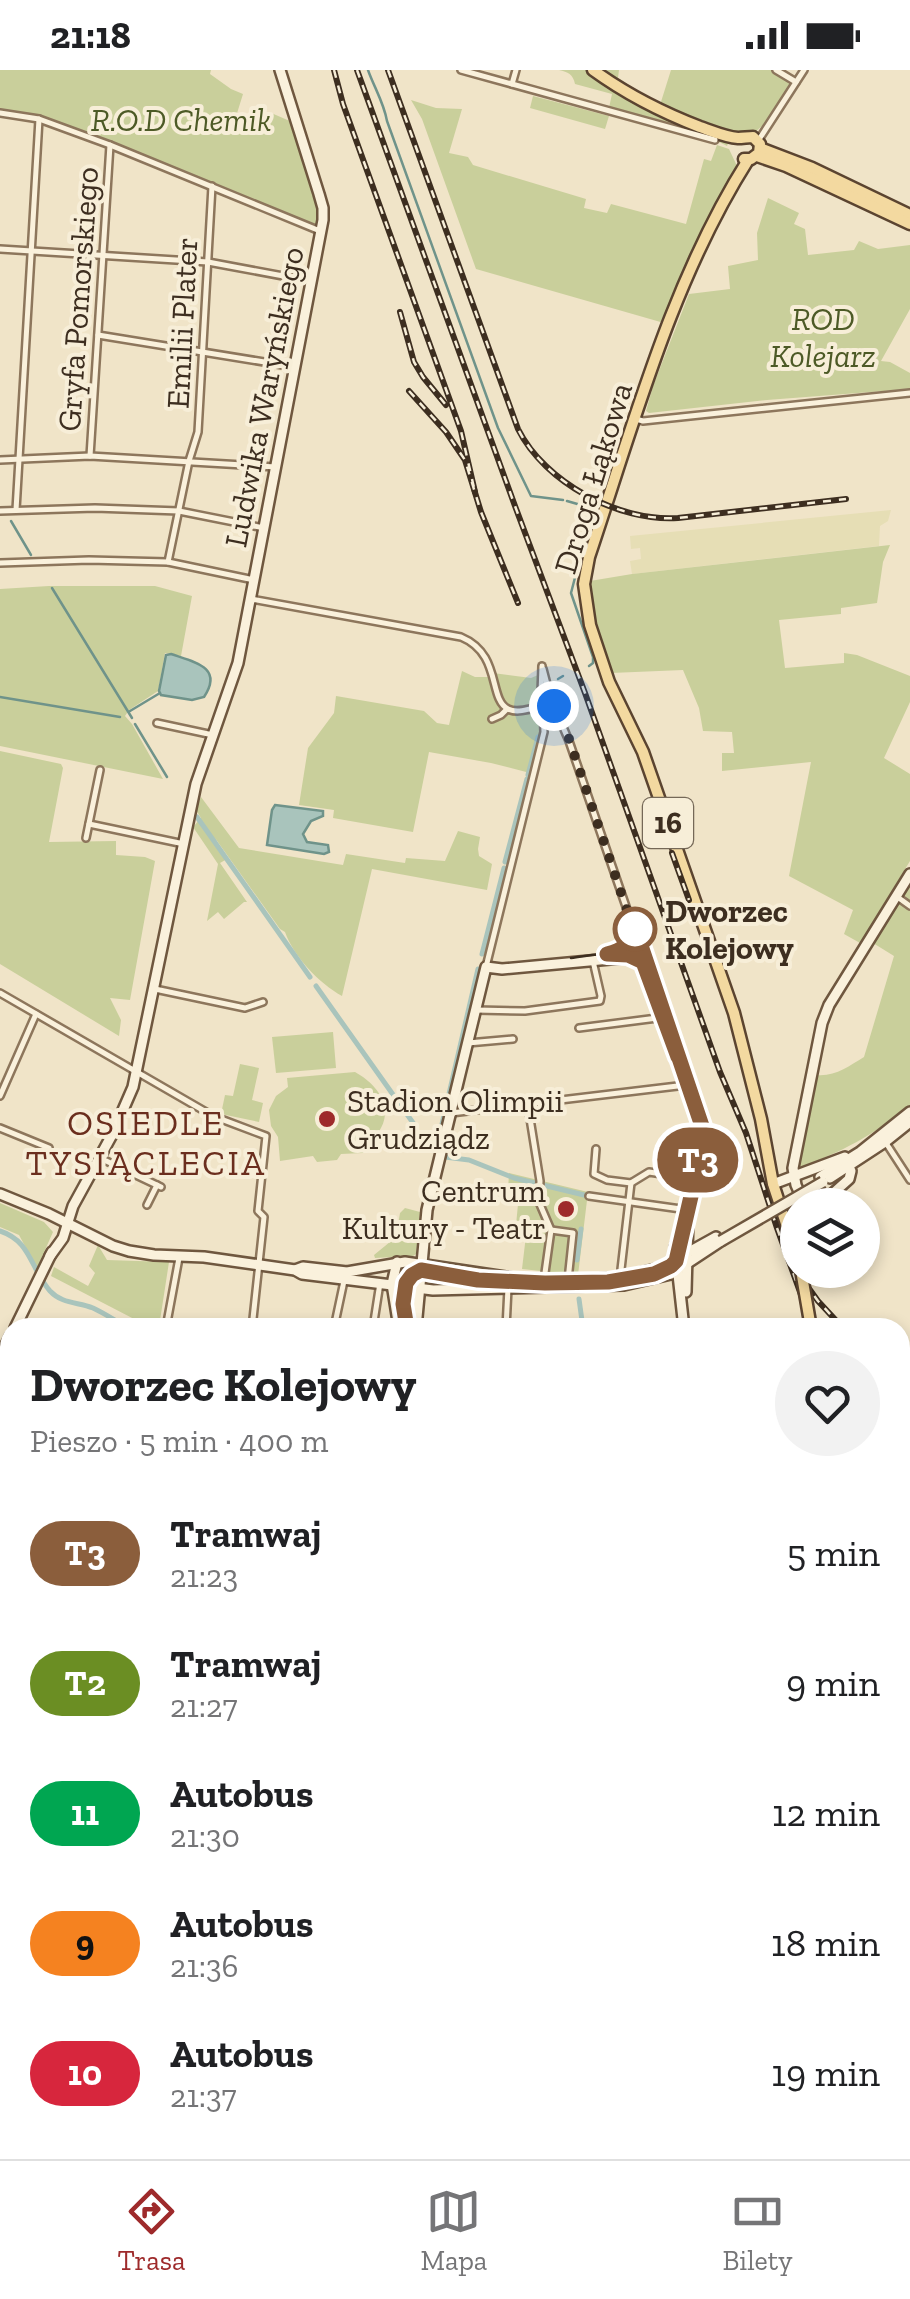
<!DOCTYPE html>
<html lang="pl">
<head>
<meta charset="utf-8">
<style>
  :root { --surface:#fff; --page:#f2f2f2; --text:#202124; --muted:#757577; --line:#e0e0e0; --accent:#9e2a2b }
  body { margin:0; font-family:"Zilla Slab",serif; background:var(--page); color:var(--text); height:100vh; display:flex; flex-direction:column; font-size:38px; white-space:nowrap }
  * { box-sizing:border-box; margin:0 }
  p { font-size:32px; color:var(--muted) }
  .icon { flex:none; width:55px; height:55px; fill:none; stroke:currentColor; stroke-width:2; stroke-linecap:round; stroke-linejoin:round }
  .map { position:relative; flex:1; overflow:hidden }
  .drawer { position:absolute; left:0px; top:1248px; width:910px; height:842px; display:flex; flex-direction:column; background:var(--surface); border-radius:30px 30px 0 0; box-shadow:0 5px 15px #0003 }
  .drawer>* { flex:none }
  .badge { padding:0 20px; border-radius:32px; font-size:35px; line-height:65px }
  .buttons { position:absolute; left:780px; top:1118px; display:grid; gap:20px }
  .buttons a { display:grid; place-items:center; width:100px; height:100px; border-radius:50%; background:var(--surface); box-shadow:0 5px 15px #0003; font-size:50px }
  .you { position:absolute; width:50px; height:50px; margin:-25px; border:8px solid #fff; border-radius:50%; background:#1a73e8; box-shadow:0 0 0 15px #1a73e833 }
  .map>.badge { position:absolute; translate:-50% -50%; box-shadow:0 0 0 5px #fff }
  .round { display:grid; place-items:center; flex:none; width:105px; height:105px; border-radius:52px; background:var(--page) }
  .head { display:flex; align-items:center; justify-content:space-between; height:170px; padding:0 30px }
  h1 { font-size:48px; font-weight:800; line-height:75px }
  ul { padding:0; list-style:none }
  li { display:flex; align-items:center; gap:30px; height:130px; padding:0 30px }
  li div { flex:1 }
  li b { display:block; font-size:38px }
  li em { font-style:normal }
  li .badge { min-width:110px; font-weight:700; text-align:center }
  .status { display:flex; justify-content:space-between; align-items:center; height:70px; padding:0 50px; background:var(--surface); direction:ltr }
  .status svg { height:28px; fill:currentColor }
  .menu { display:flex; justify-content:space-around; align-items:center; height:140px; border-top:2px solid var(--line); background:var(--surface); font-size:28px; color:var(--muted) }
  .menu a { display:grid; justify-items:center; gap:5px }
  .menu .selected { color:var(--accent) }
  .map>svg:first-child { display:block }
</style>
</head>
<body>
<div class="status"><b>21:18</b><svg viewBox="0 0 49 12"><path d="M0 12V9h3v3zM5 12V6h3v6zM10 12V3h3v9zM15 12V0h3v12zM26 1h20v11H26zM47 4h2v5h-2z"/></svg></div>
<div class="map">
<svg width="910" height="2089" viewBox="0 0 910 2089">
  <rect width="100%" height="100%" fill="#f0e4c8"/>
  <polygon fill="#e6deb5" points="891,440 888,451 880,456 879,476 632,504 630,491 641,489 640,478 631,479 630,466"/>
  <g fill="#c9cf9b">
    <polygon points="0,0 211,0 210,4 231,19 243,24 234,53 261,64 269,42 292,52 319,140 317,157 117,76 36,46 0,42"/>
    <path d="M559,0H619L618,8L660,35L671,0H771L787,11L790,15L769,50L754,63L732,64L727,76L701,63L609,38L612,24L575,14C573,4 568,2 559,0Z"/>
    <polygon points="533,26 609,46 605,59 530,38"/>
    <polygon points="411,30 436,38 462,39 449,83 468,87 473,95 586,129 584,138 607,143 611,134 686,154 704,89 711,91 717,75 729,79 737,96 734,108 698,168 664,253 476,199 422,49"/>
    <polygon points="768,128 799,143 794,154 805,159 808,185 854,180 859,171 878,179 910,175 910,239 881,291 890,292 910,303 910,319 767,330 649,343 646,341 653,316 689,224 730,219 728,196 758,190 757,163"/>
    <polygon points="890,475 883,492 877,533 841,538 841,544 779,550 785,598 844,593 844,583 857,585 910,606 910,632 884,688 910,704 910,791 860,873 844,864 853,840 789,806 811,692 722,701 722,683 734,683 732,662 703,661 699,638 683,600 611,603 594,552 590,511 632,504"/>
    <polygon points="49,516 155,516 192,526 181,586 165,583 158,621 129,640 125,646 132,654 163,709 0,676 0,519"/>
    <path d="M462,601L475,607H489L493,603L531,608L538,605C542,616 539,624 531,632L533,639L540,642C544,662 535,683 530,703L491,693L429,682L413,762L333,748L334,740L299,735L308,678L334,643L336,626L424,641L437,653L449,655Z"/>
    <polygon points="0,681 61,694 63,698 49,772 116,771 116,785 145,787 155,791 130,930 110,928 121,950 119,966 0,894"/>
    <path d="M201,727L239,778L343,795L346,784L405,793L406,788L445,791L458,761L480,767L478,779L479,786L492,794L487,820L372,799L342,926C319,913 294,887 285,862L280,859L215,768L227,789L220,793L247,832H244L224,849L218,842L207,851L218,794L193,757L201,748L196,740Z"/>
    <path d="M910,814V1036C870,1067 845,1080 799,1098L797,1095L816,1005C835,1007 849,996 864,987L894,886L873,873Z"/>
    <polygon points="333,962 336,998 276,1003 272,967"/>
    <polygon points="240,994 259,998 252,1030 263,1033 259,1052 221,1044 225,1025 233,1026"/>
    <path d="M355,1002C377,1014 396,1038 378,1063C373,1070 367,1077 363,1083L341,1084L337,1090L317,1092L313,1086L280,1091L278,1067L271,1056L269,1040L276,1026L288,1017L287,1008Z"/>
    <polygon points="509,1103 588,1122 578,1205 522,1199 527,1157 516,1155 519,1124 508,1121"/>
    <polygon points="0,1133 44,1152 53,1162 37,1198 19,1165 0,1157"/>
    <polygon points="405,1138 420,1142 416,1184 413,1186 375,1188 374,1185 396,1167 400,1143"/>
    <polygon points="98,1175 107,1190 169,1192 159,1257 136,1250 51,1206 54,1197 88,1216 95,1203 89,1196"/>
    <polygon points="900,1827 910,1827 910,2089 0,2089 0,1937 10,1929 10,2080 900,2080"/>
  </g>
  <g fill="#a9c4bc" stroke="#6f938a" stroke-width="2.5">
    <path d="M171,584C194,592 224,597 204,627L192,630L161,625L159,621L166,585Z"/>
    <polygon points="275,735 323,741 323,746 311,751 303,764 307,772 328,775 329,782 324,784 267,775 272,740"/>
    <rect x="900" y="1591" width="10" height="236"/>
    <polygon points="0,1718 10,1718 10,1929 0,1937"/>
  </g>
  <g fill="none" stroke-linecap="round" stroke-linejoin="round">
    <g stroke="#6f938a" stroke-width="2.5">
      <path d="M368,0C374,17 384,33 387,51L498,358L531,426L563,430"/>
      <polyline points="567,431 598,440"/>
      <polyline points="11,451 31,485"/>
      <polyline points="52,518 132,648"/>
      <polyline points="589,596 593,593 593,587 571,523 586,465 594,453"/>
      <polyline points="558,609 563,606"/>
      <polyline points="0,627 120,647"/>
      <polyline points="130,641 160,623"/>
      <polyline points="135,654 167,707"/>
    </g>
    <g stroke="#a9c4bc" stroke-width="5">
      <polyline points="528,705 538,667"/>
      <polyline points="197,747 310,907"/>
      <polyline points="505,792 527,709"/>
      <polyline points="482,884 504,798"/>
      <polyline points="316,916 416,1057"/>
      <polyline points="442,1054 478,899"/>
      <polyline points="445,1087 469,1090 514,1108 584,1125"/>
      <path d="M0,1161C31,1171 30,1198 50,1221C62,1234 78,1232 93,1238C106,1244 117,1252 129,1258"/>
      <polyline points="577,1190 581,1159"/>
      <polyline points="579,1229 583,1258"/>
    </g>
    <defs>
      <g id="street">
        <polyline points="461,0 715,70"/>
        <polyline points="776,0 796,12"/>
        <polyline points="512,14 516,0"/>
        <polyline points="0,43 39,49 110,75 320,161"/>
        <polyline points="758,71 804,0"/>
        <polyline points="0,179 208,192 310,211"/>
        <polyline points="98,265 295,297"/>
        <polyline points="636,349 643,351 910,323"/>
        <polyline points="90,386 110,75"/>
        <polyline points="0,390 90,386 276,397"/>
        <polyline points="16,440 39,49"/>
        <polyline points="0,441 95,438 179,441 264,458"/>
        <polyline points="168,492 189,391 198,362 212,116"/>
        <polyline points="0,493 89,490 168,492 254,510"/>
        <path d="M251,529L461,567C502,584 488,629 508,639C518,644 531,638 540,637"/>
        <polyline points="543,599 549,622"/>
        <circle cx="547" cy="631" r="9"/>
        <polyline points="541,623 542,596"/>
        <polyline points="554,636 569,671 643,886"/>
        <polyline points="492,649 501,645 507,639"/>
        <polyline points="157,653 213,665"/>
        <polyline points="89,754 184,774"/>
        <polyline points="86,768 100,700"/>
        <polyline points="896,826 910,836"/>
        <polyline points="486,897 544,662 543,639"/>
        <polyline points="155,919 245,938 263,932"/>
        <polyline points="0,923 213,1046 266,1066 258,1141 264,1147 252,1258"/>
        <polyline points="476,940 525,941 600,931 601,926 593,891"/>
        <polyline points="579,958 665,947"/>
        <polyline points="468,973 513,969"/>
        <polyline points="0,1026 36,944"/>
        <polyline points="528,1036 540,1111 539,1132 551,1160 544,1210"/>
        <polyline points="451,1043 686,1015"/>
        <polyline points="0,1058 49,1078"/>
        <polyline points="886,1073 910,1110"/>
        <polyline points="596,1079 594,1104 607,1110 631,1113 649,1102 695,1109"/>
        <polyline points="100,1088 161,1117"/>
        <polyline points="589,1126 688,1140"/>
        <polyline points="147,1135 157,1115"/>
        <polyline points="551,1160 573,1163 568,1210"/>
        <polyline points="620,1208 631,1113"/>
        <polyline points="166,1258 179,1188"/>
        <polyline points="334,1258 344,1211"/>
        <polyline points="373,1258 380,1213"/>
        <polyline points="506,1258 508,1218"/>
        <polyline points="900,1356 910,1355"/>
        <polyline points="900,1383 910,1385"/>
        <polyline points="900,1515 910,1500"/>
        <polyline points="0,1517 10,1523"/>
        <polyline points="0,1569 10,1571"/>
        <polyline points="0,1687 10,1685"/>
      </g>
      <g id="secondary">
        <polyline points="820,1107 860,1082 910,1042"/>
        <polyline points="830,1108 885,1072 910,1052"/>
        <polyline points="773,1114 845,1087"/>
        <polyline points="0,1124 49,1144 113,1176 129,1181 154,1185 204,1187 295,1200 302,1204 433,1220 624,1215 671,1204 721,1171"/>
        <polyline points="805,1135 796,1115 793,1098 822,953 829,935 910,804"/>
        <polyline points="820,1135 849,1109 851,1101 849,1097"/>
        <polyline points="50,1186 63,1168 73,1136 113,1063 133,1017 196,714 238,593 323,150 323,138 319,124 280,0"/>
        <polyline points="397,1192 392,1214 399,1258"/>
        <polyline points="295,1200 303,1197 347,1202 405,1192 512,1208 555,1211 620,1208 660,1198 716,1167"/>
        <polyline points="686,1222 688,1148"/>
        <polyline points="15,1258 52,1182"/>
        <polyline points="416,1258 427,1140 486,897 502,899 643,886 702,1056 691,1129 675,1178 684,1258"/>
        <polyline points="0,1287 10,1267"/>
        <polyline points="900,1326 910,1325"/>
        <polyline points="900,1332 910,1331"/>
        <polyline points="0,1333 10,1337"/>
      </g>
      <g id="primary">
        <path d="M593,0C626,24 661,42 700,57C712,61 725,67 738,68C743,68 748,67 753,67L760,74L759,83L751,89H744"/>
        <polyline points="760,78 812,98 910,145"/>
        <polyline points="757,86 786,96 910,154"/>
        <path d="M748,90C672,210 634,353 589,487L584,514L590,555L609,612L643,682L734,943L761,1049L773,1114L798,1190"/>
        <polyline points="854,2089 855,2080"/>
      </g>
    </defs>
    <use href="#street" stroke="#8d765c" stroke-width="10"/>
    <use href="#secondary" stroke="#6f573f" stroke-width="14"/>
    <use href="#primary" stroke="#5b4430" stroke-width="15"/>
    <use href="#street" stroke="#faf1dc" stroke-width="5"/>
    <use href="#secondary" stroke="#faf1dc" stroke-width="9"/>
    <use href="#primary" stroke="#f3d9a0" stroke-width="10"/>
    <g stroke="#3d2e20" stroke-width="2.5">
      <polyline points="628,839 649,900"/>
      <path d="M571,888C596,885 621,878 643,892L681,994"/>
      <path d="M404,1258C404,1242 398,1217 412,1205C427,1193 454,1207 472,1209C516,1213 645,1224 677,1191L688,1140"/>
      <polyline points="900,1329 910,1328"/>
      <polyline points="0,1516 10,1521"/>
    </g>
    <defs>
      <g id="rail">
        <polyline points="334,0 343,34 461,361 475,422"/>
        <polyline points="357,0 515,436 585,623 720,1002 746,1063 777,1158 813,1258"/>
        <path d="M388,0L518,359C545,413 619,452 678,448L846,429"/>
        <polyline points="400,242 414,292 423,307 446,335"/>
        <polyline points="409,321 446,362 465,390 481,442 518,533"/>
        <polyline points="672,783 689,830"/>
        <polyline points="805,1213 818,1231 843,1258"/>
        <polyline points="900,1292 910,1296"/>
        <polyline points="858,2089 858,2080"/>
      </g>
    </defs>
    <use href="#rail" stroke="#3d2e20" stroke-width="6"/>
    <use href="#rail" stroke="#f7eed8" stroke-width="2.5" stroke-dasharray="8" stroke-linecap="butt"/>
    <defs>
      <polyline id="secondary-bridge" points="721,1171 823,1112"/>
      <polyline id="primary-bridge" points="801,1200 811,1258"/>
    </defs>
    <use href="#secondary-bridge" stroke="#6f573f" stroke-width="14" stroke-linecap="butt"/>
    <use href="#primary-bridge" stroke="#5b4430" stroke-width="15" stroke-linecap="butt"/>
    <use href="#secondary-bridge" stroke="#faf1dc" stroke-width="9"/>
    <use href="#primary-bridge" stroke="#f3d9a0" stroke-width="10"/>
  </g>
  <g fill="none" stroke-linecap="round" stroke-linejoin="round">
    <defs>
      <path id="line" d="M407,1258L403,1234L406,1213L412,1205L421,1200L478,1210L545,1213L608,1212L654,1204L671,1196L676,1191L695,1109L702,1056L634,855C634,873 623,880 607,884L628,885L643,892L678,987"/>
    </defs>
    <use href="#line" stroke="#fff" stroke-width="22"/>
    <use href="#line" stroke="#8b5e3c" stroke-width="15"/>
    <polyline stroke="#3d2e20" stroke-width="10" stroke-dasharray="0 18" points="554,636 568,666 634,861 635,859"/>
  </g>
  <circle fill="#fff" stroke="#8b5e3c" stroke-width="5" cx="635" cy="859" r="20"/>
  <g fill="#9e2a2b" stroke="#f7eed8" stroke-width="4">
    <circle cx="327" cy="1049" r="10"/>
    <circle cx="566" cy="1139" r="10"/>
  </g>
  <g text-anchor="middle" stroke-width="8" stroke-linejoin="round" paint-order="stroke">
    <rect fill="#f7eed8" stroke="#756857" stroke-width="2.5" x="643" y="728" width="50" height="50" rx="8"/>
    <g font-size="30" font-weight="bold" fill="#3d2e20">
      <text x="668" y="763">16</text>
    </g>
    <g font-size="32" font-style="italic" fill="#4d5a26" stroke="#f7eed8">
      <text x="181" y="61">R.O.D Chemik</text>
      <text x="823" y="260">ROD<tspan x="823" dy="37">Kolejarz</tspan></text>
    </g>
    <g font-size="32" fill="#3d2e20" stroke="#f7eed8">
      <text transform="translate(78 229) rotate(-86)" y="11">Gryfa Pomorskiego</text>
      <text transform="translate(182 253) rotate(-87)" y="11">Emilii Plater</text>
      <text transform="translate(264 327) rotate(-79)" y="11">Ludwika Waryńskiego</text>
      <text transform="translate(593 408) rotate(-73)" y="11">Droga Łąkowa</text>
    </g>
    <g font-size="32" font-weight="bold" fill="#3d2e20" stroke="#f7eed8" text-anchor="start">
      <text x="665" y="852">Dworzec<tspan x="665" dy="37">Kolejowy</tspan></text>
    </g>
    <g font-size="32" fill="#3d2e20" stroke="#f7eed8" text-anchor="start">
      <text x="347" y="1042">Stadion Olimpii<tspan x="347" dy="37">Grudziądz</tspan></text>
      <text x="546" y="1132" text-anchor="end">Centrum<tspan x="546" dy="37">Kultury - Teatr</tspan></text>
    </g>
    <g font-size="35" letter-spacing="2.5" fill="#6b2e1e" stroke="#f7eed8">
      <text x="146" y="1065">OSIEDLE<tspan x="146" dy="40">TYSIĄCLECIA</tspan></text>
    </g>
  </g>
</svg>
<div class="buttons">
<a><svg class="icon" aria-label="layers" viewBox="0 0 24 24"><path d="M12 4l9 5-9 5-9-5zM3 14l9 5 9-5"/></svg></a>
</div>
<div class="you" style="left:554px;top:636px"></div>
<b class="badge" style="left:698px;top:1090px;background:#8b5e3c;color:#fff">T3</b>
<section class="drawer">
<div class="head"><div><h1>Dworzec Kolejowy</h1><p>Pieszo · 5 min · 400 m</p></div><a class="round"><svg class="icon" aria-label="heart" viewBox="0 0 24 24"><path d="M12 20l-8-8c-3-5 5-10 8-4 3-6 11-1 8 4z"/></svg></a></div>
<ul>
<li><span class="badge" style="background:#8b5e3c;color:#fff">T3</span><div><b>Tramwaj</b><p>21:23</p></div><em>5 min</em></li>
<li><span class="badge" style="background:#6b8e23;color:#fff">T2</span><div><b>Tramwaj</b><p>21:27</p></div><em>9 min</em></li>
<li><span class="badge" style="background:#00a651;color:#fff">11</span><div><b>Autobus</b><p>21:30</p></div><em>12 min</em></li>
<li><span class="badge" style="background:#f58220;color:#111">9</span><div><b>Autobus</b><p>21:36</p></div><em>18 min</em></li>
<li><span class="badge" style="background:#d7263d;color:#fff">10</span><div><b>Autobus</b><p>21:37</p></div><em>19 min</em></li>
</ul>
</section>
</div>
<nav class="menu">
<a class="selected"><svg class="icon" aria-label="directions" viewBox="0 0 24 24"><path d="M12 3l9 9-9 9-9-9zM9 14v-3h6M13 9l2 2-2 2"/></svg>Trasa</a>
<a><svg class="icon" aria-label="map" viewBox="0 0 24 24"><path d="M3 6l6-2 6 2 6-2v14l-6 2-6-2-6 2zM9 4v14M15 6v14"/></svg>Mapa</a>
<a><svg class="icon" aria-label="tickets" viewBox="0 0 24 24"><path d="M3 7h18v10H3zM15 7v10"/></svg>Bilety</a>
</nav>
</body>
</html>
